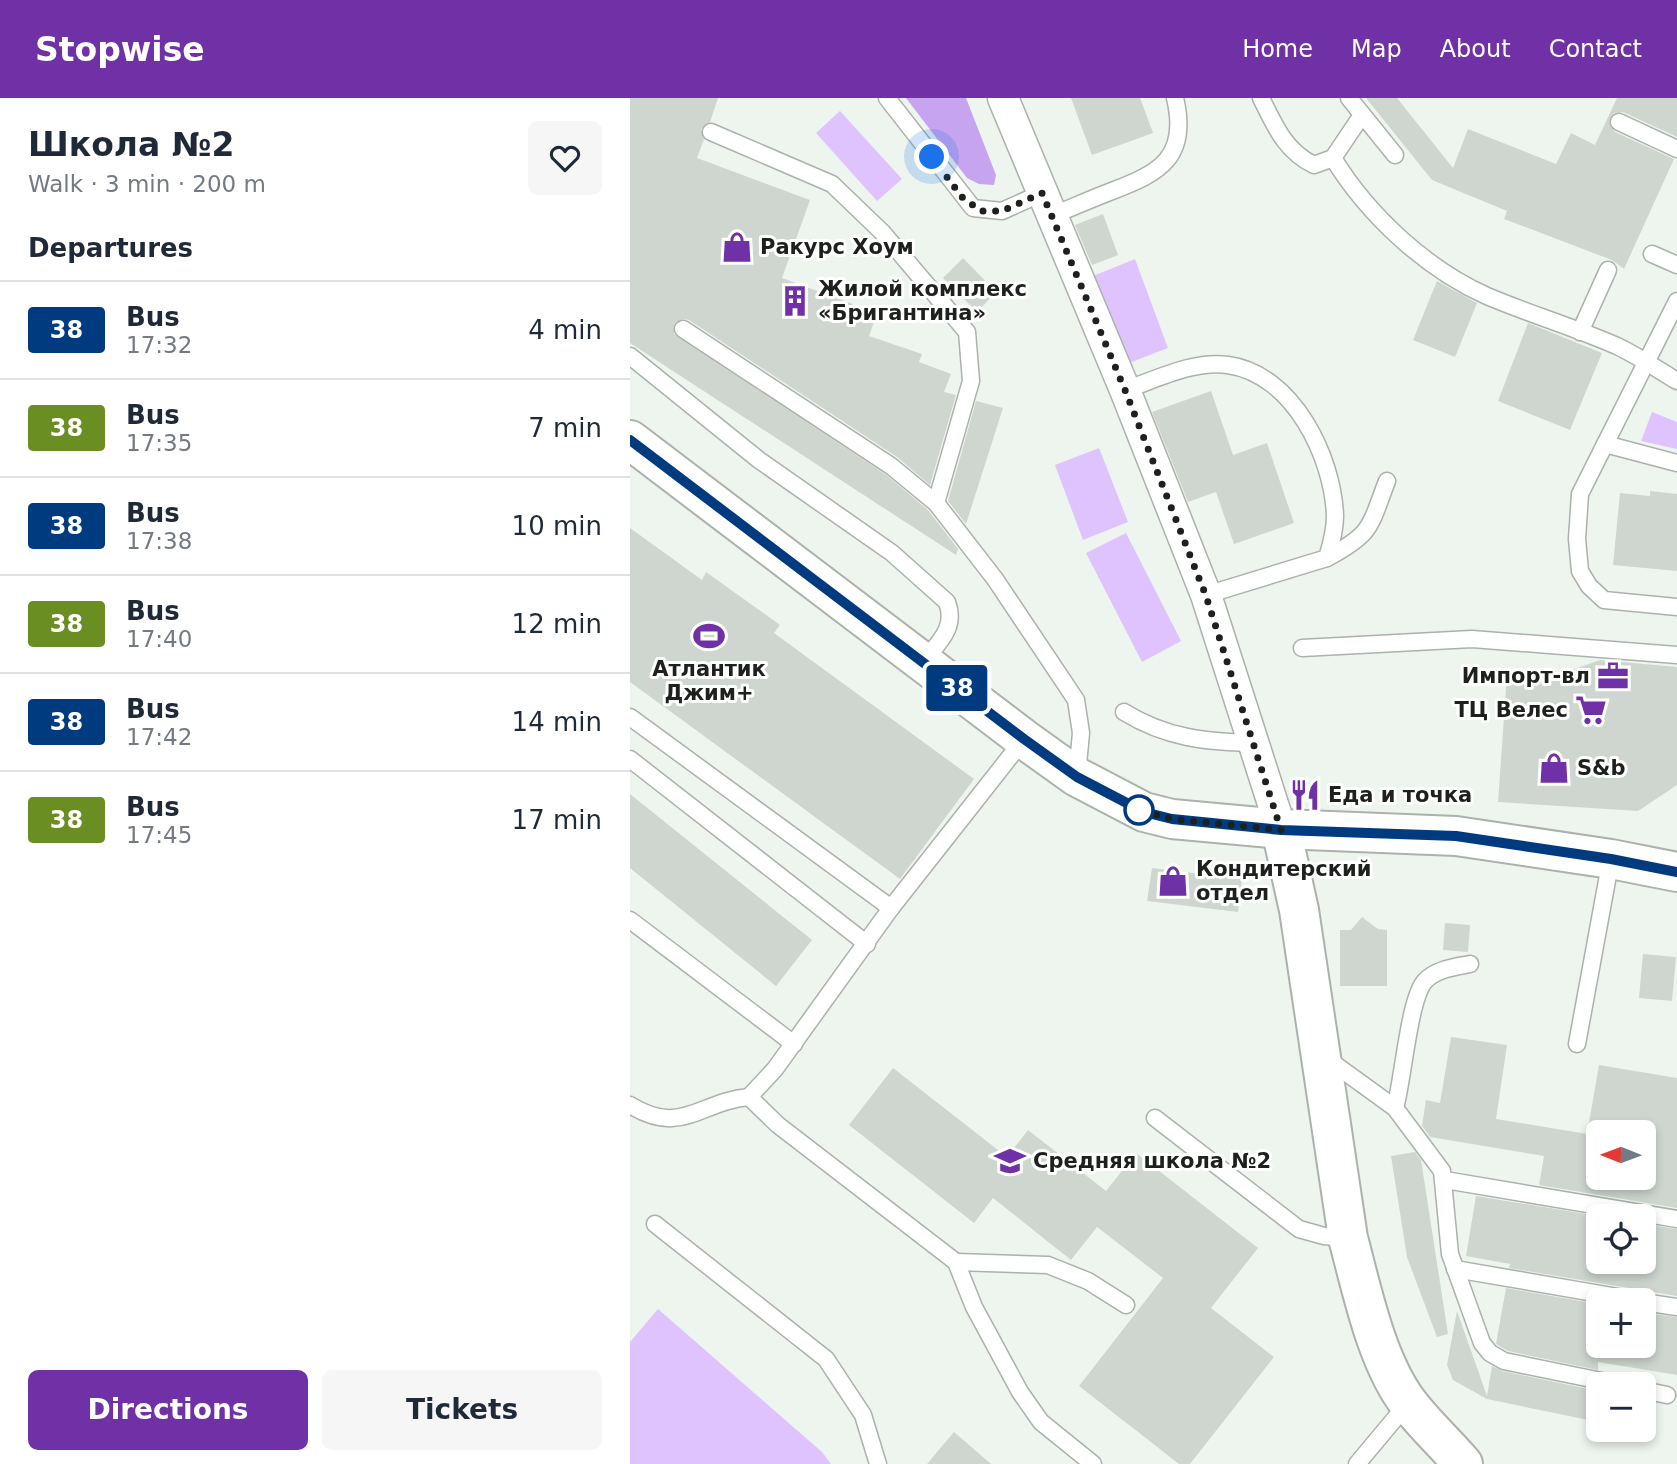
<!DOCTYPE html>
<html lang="en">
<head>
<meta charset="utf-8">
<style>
  :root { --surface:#fff; --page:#f6f6f7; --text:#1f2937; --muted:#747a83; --line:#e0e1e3; --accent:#7131a6 }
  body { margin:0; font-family:"DejaVu Sans",sans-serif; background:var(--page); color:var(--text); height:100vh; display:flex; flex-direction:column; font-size:26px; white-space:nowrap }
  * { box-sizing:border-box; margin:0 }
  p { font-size:23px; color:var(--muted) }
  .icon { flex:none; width:38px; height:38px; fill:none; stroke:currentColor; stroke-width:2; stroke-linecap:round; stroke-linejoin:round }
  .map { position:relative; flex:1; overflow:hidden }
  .details { display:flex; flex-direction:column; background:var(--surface); width:630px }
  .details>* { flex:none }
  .badge { padding:0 14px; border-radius:5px; font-size:24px; line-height:46px }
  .needle { width:46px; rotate:271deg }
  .fabs { position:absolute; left:956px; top:1022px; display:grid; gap:14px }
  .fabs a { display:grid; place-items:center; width:70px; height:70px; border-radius:10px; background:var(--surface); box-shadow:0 4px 10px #0003; font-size:35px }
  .you { position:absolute; width:35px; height:35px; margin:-18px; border:5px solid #fff; border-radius:50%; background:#1a73e8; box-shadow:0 0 0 10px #1a73e833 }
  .map>.badge { position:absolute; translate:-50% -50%; box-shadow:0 0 0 4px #fff }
  h2 { padding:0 28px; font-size:26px; line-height:63px }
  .round { display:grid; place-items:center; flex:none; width:74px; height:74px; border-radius:10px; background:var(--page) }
  .headline { display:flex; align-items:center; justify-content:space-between; height:119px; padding:0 28px }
  h1 { font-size:33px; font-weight:700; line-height:52px }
  .primary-button { display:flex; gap:14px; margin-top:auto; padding:14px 28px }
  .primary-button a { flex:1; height:80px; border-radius:10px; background:var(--accent); color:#fff; font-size:28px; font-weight:700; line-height:80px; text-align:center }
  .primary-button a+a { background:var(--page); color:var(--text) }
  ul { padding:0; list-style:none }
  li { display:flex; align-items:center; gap:21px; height:98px; padding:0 28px; border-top:2px solid var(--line) }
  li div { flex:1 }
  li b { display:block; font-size:26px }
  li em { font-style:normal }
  li .badge { min-width:77px; font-weight:700; text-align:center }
  header { display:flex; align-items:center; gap:42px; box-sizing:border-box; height:98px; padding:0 35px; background:var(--accent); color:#fff }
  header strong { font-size:33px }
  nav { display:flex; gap:38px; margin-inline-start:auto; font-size:24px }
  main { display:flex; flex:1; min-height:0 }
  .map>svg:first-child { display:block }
</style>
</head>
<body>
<header>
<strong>Stopwise</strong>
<nav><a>Home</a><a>Map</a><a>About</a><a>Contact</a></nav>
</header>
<main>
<section class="details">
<div class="headline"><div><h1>Школа №2</h1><p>Walk · 3 min · 200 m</p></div><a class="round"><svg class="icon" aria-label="heart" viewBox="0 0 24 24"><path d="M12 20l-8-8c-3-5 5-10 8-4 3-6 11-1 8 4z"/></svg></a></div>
<h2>Departures</h2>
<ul>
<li><span class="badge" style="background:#003b80;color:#fff">38</span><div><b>Bus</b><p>17:32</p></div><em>4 min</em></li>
<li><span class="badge" style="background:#6b8e23;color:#fff">38</span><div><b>Bus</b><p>17:35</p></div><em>7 min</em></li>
<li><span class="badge" style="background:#003b80;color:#fff">38</span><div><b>Bus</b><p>17:38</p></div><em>10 min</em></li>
<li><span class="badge" style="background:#6b8e23;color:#fff">38</span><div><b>Bus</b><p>17:40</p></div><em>12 min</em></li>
<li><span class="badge" style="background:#003b80;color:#fff">38</span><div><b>Bus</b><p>17:42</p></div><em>14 min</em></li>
<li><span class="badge" style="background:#6b8e23;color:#fff">38</span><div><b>Bus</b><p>17:45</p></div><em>17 min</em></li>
</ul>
<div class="primary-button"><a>Directions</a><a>Tickets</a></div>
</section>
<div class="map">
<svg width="1047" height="1366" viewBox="0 0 1047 1366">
  <rect width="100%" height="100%" fill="#eef5ee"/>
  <g fill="#dec3fe">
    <polygon points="210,13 272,81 247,103 186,35"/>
    <polygon points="505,161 538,250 499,265 463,178"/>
    <polygon points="1022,314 1047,324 1047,351 1011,343"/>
    <polygon points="469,350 498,424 453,442 425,367"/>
    <polygon points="496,435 551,543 512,564 456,455"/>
    <polygon points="28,1211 192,1354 201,1366 0,1366 0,1244"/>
  </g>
  <polygon fill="#c7a4ef" points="276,0 336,0 366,77 364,87 349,86 337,80"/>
  <g fill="#cfd6d0" fill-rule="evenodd">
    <polygon points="0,0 88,0 80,24 71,31 74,41 67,60 180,102 152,180 223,206 220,215 244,224 239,238 292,256 289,264 321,276 314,294 326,297 300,387 267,359 59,222 53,221 45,225 44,236 255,376 298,412 328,451 326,457 0,245"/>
    <polygon points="441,0 510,0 523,35 462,57"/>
    <polygon points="736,0 767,0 823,70 838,31 926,66 941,35 965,47 987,0 1047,0 1047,39 993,14 984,15 979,24 985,34 1044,61 994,171 982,162 874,121 877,113 802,82"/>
    <polygon points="473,116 488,157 462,167 445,127"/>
    <polygon points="333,160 366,194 347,214 313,180"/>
    <polygon points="807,183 847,205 825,259 783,242"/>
    <polygon points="898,225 972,255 940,332 868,303"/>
    <polygon points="581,293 603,357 637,345 664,425 604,446 586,394 558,404 522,314"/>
    <polygon points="346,303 373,310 336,426 318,403"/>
    <polygon points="1020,393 1047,396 1047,473 983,467 990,395 1020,398"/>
    <polygon points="0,430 72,482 76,474 150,527 144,535 344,681 270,781 0,584"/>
    <polygon points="970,562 1047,569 1047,687 1008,713 868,704 877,576 925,578"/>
    <polygon points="0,696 182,842 146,888 0,770"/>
    <polygon points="522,770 612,781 608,814 517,803"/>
    <polygon points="732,819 748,831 757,832 757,888 710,888 710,832 721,832"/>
    <polygon points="815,825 840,827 838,854 813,852"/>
    <polygon points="1013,856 1046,859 1042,903 1009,900"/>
    <path d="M821,939L877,947L866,1021L957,1036L969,967L1047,980V1110L909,1087L914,1058L800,1039L792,1028L796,1002L810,1005ZM968,1034H1013V1080H968Z"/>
    <polygon points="263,970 377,1059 398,1032 476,1093 506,1055 628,1150 581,1210 644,1259 560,1366 549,1366 449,1288 533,1180 467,1129 441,1162 363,1100 344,1125 219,1027"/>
    <polygon points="785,1054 791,1062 818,1236 807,1239 777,1159 761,1058"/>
    <polygon points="846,1098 968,1118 968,1164 1013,1164 1013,1126 1047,1131 1047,1198 879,1170 880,1166 836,1158"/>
    <polygon points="876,1190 968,1206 968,1248 1013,1248 1013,1215 1047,1219 1047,1277 968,1264 968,1272 878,1253 866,1246"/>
    <polygon points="827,1213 857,1298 862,1268 872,1273 968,1293 968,1324 857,1301 823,1282 817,1267"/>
    <polygon points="324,1334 361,1366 297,1366"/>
  </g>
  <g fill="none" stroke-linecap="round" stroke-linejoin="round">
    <defs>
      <g id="lane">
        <polyline points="257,0 343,110 372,113 412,95"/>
        <path d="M631,0C645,28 655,53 684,67L703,60L732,17"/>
        <polyline points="719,0 765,57"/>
        <polyline points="989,24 1047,51"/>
        <polyline points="81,34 202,86 252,134 337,234 341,283 306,405"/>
        <path d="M703,60C738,117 796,171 857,198C899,216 944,229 987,248C1008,258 1027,271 1047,283"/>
        <path d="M421,118C441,110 461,101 482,93C530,75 559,59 545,0"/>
        <polyline points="1022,156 1047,167"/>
        <polyline points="1047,203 950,396 947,441 950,473 959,488 974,502 1047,509"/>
        <polyline points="53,231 261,368 306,405 365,481 446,602 451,635 447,677"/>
        <polyline points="950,234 978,172"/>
        <path d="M0,258L129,362L262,455L317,504C327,530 308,545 293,564"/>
        <path d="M495,292C527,281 564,262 598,267C663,276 703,359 705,418C705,432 701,447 697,460L576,497"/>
        <polyline points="975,346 1047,365"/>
        <path d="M697,460C743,435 739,430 757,383"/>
        <polyline points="672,550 842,541 1047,557"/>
        <path d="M494,614C536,640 576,644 624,645"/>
        <polyline points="0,619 261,810"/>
        <polyline points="0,661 237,846"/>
        <polyline points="0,822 164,946"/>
        <polyline points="947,946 981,761"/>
        <polyline points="696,960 765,1010 812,1073 820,1156 852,1245 860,1255 874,1263 986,1286"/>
        <polyline points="119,999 148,1027 326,1164 344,1209 390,1294 411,1324 463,1366"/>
        <path d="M0,1007C52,1039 70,1003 119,999L145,971L261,810L394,641"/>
        <path d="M765,1010C773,983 779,900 795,883C806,871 825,869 840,866"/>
        <polyline points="525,1020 669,1131 694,1138 718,1140"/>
        <polyline points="815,1082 1047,1121"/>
        <polyline points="25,1126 196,1261 233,1317 248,1366"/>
        <polyline points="326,1164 418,1167 458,1183 496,1207"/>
        <polyline points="825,1171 1005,1202"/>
        <polyline points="1013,1204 1047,1209"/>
        <polyline points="1013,1292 1037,1297"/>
        <polyline points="727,1366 778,1305"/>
      </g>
      <polyline id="street" points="373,0 495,292 576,497 651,731"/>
      <g id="secondary">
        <polyline points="0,342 394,641 447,679 514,714 542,721 651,731 826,738 981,761 1047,774"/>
        <path d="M651,731L669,812L718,1140C732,1192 746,1263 779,1306C795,1327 816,1346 833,1366"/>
      </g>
    </defs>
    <use href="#lane" stroke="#abb1ab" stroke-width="19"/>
    <use href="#street" stroke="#abb1ab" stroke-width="33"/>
    <use href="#secondary" stroke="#abb1ab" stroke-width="42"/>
    <use href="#lane" stroke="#fff" stroke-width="16"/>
    <use href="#street" stroke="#fff" stroke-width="30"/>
    <use href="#secondary" stroke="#fff" stroke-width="38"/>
  </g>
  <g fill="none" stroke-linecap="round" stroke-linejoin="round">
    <defs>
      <polyline id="line" points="0,342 394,641 447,679 514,714 542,721 651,732 826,738 981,761 1047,774"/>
    </defs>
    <use href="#line" stroke="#fff" stroke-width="16"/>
    <use href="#line" stroke="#003b80" stroke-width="10"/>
    <polyline stroke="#1d201d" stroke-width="7" stroke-dasharray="0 12.6" points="302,59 332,99 351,113 372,113 412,95 495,292 576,498 651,732 542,721 509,712"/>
  </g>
  <defs>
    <symbol id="shop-bare" viewBox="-9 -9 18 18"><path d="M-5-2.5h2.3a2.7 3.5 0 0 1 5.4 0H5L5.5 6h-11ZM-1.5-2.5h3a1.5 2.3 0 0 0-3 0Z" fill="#7131a6" stroke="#fff" stroke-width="2.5" paint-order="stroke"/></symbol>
    <symbol id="building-bare" viewBox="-9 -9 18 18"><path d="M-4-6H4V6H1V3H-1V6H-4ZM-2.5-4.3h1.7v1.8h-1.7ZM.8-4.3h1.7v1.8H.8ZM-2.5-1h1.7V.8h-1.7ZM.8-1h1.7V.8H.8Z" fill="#7131a6" stroke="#fff" stroke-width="2.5" paint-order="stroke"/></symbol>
    <symbol id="stadium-bare" viewBox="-9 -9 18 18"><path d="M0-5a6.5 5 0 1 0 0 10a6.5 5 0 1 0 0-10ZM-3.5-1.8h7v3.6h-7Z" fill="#7131a6" stroke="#fff" stroke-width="2.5" paint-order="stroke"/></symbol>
    <symbol id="office-bare" viewBox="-9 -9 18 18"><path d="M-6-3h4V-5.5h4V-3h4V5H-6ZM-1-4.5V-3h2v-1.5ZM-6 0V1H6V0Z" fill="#7131a6" stroke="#fff" stroke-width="2.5" paint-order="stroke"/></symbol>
    <symbol id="supermarket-bare" viewBox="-9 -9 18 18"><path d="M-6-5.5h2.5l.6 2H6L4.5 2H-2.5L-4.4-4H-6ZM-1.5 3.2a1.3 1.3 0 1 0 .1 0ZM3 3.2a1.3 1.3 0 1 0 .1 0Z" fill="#7131a6" stroke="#fff" stroke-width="2.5" paint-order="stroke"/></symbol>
    <symbol id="restaurant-bare" viewBox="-9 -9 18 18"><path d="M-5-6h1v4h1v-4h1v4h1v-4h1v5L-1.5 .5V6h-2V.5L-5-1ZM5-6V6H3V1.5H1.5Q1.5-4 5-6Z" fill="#7131a6" stroke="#fff" stroke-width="2.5" paint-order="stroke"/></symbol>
    <symbol id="school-bare" viewBox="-9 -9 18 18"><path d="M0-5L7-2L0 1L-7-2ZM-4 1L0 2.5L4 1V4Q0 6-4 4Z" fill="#7131a6" stroke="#fff" stroke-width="2.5" paint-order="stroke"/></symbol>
  </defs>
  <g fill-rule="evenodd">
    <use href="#shop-bare" x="85" y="127" width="44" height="44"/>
    <use href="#building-bare" x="143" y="181" width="44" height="44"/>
    <use href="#stadium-bare" x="57" y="516" width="44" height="44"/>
    <use href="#office-bare" x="961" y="556" width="44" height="44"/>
    <use href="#supermarket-bare" x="939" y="590" width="44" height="44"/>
    <use href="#shop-bare" x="902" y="648" width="44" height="44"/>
    <use href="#restaurant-bare" x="653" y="675" width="44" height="44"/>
    <use href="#shop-bare" x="521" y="761" width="44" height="44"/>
    <use href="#school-bare" x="358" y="1041" width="44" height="44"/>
  </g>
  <circle fill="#fff" stroke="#003b80" stroke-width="3.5" cx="509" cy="712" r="14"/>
  <g text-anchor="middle" stroke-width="6" stroke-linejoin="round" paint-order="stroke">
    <g font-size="21" font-weight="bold" fill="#1d201d" stroke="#fff" text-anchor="start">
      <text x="130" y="156">Ракурс Хоум</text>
      <text x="188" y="198">Жилой комплекс<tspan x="188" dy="24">«Бригантина»</tspan></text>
      <text x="79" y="578" text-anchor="middle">Атлантик<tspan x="79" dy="24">Джим+</tspan></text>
      <text x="960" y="585" text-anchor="end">Импорт-вл</text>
      <text x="938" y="619" text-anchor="end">ТЦ Велес</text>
      <text x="947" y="677">S&amp;b</text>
      <text x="698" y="704">Еда и точка</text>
      <text x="566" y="778">Кондитерский<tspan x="566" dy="24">отдел</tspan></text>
      <text x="403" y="1070">Средняя школа №2</text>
    </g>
  </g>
</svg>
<div class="fabs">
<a><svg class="needle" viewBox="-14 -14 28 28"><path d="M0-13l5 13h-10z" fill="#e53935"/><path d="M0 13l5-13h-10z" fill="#747a83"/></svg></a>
<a><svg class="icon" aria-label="locate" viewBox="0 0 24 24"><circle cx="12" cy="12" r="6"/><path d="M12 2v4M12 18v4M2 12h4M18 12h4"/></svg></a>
<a>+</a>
<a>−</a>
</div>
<div class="you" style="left:302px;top:59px"></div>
<b class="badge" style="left:327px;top:590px;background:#003b80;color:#fff">38</b>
</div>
</main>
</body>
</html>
